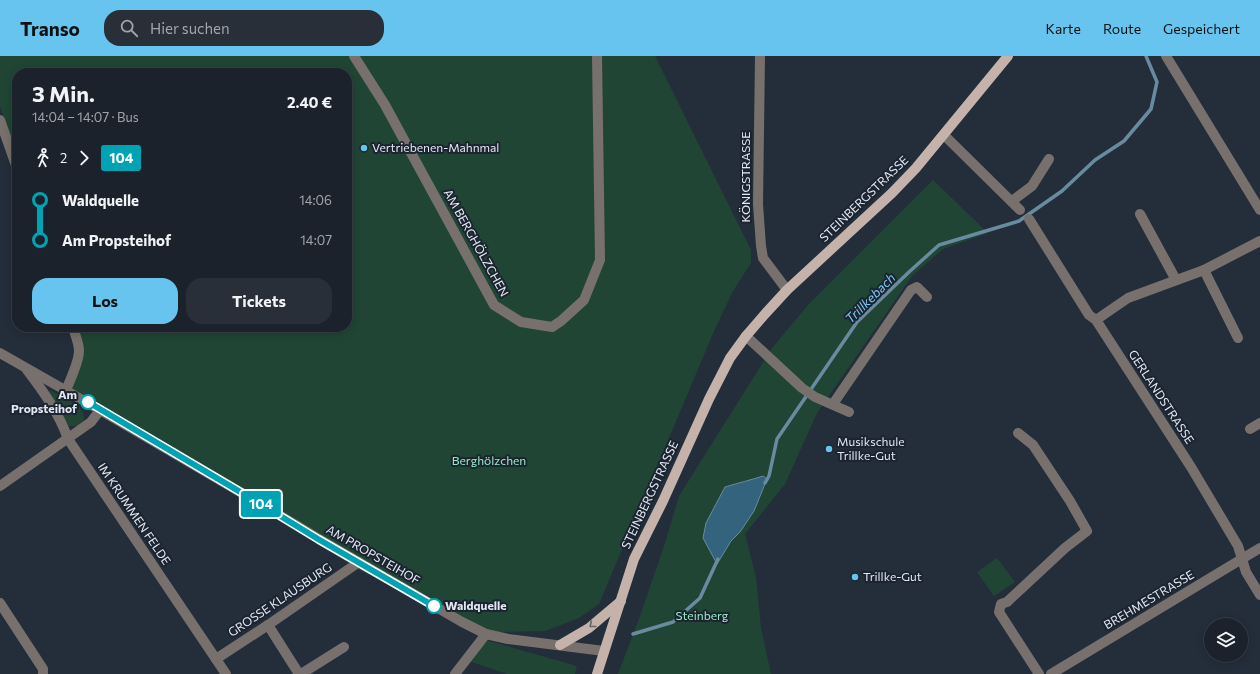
<!DOCTYPE html>
<html lang="de">
<head>
<meta charset="utf-8">
<style>
  :root { --surface:#1b222c; --page:#282f38; --text:#f1f3f6; --muted:#a0a4a9; --line:#393f48; --accent:#66c4ef }
  body { margin:0; font-family:Commissioner,sans-serif; background:var(--page); color:var(--text); height:100vh; display:flex; flex-direction:column; font-size:15px; white-space:nowrap }
  * { box-sizing:border-box; margin:0 }
  p { font-size:13px; color:var(--muted) }
  .icon { flex:none; width:22px; height:22px; fill:none; stroke:currentColor; stroke-width:2; stroke-linecap:round; stroke-linejoin:round }
  .map { position:relative; flex:1; overflow:hidden }
  .sheet { position:absolute; left:12px; top:12px; width:340px; height:264px; display:flex; flex-direction:column; background:var(--surface); border-radius:16px; box-shadow:0 2px 10px #0003,0 0 0 1px var(--line) }
  .sheet>* { flex:none }
  .badge { padding:0 8px; border-radius:3px; font-size:14px; line-height:26px }
  .controls { position:absolute; left:1204px; top:562px; display:grid; gap:8px }
  .controls a { display:grid; place-items:center; width:44px; height:44px; border-radius:50%; background:var(--surface); box-shadow:0 2px 10px #0003,0 0 0 1px var(--line); font-size:20px }
  .map>.badge { position:absolute; translate:-50% -50%; box-shadow:0 0 0 2px #fff }
  .legs { display:flex; align-items:center; gap:6px; height:44px; padding:0 20px; font-size:13px }
  .legs p { margin-inline-start:auto }
  .head { display:flex; align-items:center; justify-content:space-between; height:68px; padding:0 20px }
  h1 { font-size:22px; font-weight:700; line-height:30px }
  .cta { display:flex; gap:8px; margin-top:auto; padding:8px 20px }
  .cta a { flex:1; height:46px; border-radius:16px; background:var(--accent); color:#111; font-size:16px; font-weight:700; line-height:46px; text-align:center }
  .cta a+a { background:var(--page); color:var(--text) }
  ul { padding:0 20px; list-style:none }
  li { display:flex; align-items:center; gap:14px; height:40px; font-size:15px }
  li i { display:grid; place-items:center; width:6px; height:100%; margin:0 5px; background:currentColor }
  li i::after { content:''; width:10px; height:10px; margin:-5px; border:3px solid; border-radius:50%; background:var(--surface) }
  li p { margin-inline-start:auto }
  li:first-child i { background:linear-gradient(#0000 50%,currentColor 0) }
  li:last-child i { background:linear-gradient(currentColor 50%,#0000 0) }
  header { display:flex; align-items:center; gap:24px; box-sizing:border-box; height:56px; padding:0 20px; background:var(--accent); color:#111 }
  header strong { font-size:19px }
  nav { display:flex; gap:22px; margin-inline-start:auto; font-size:14px }
  .search { width:280px; height:36px; background:var(--page); display:flex; align-items:center; gap:10px; box-sizing:border-box; padding:0 14px; border-radius:16px; color:var(--muted); font-size:15px }
  .map>svg:first-child { display:block }
</style>
</head>
<body>
<header>
<strong>Transo</strong>
<div class="search"><svg class="icon" aria-label="search" viewBox="0 0 24 24"><circle cx="10" cy="10" r="6"/><path d="M15 15l6 6"/></svg>Hier suchen</div>
<nav><a>Karte</a><a>Route</a><a>Gespeichert</a></nav>
</header>
<div class="map">
<svg width="1260" height="618" viewBox="0 0 1260 618">
  <rect width="100%" height="100%" fill="#242e3b"/>
  <g fill="#204534">
    <polygon points="0,0 655,0 751,194 751,207 733,235 714,275 599,548 579,562 545,575 492,576 361,515 141,375 67,332 79,284 75,271 347,271 347,17 17,17 17,100 0,50"/>
    <polygon points="933,124 988,177 943,193 912,220 817,357 785,428 745,478 756,522 761,572 771,618 618,618 640,560 665,487 679,440 772,292 808,249"/>
    <path d="M50,334C62,341 86,348 84,365L78,370H68L48,338Z"/>
    <polygon points="997,502 1015,526 994,540 977,516"/>
    <polygon points="485,584 577,610 575,618 507,618 469,605"/>
  </g>
  <path fill="#33637d" stroke="#688ba0" d="M763,420L767,423L754,455L740,476L731,485L717,508L703,482L706,467L725,431C738,427 751,424 763,420Z"/>
  <g fill="none" stroke-linecap="round" stroke-linejoin="round">
    <g stroke="#688ba0" stroke-width="3.5">
      <polyline points="765,427 769,420 777,383 857,266 909,216 939,189 1019,165 1062,135 1095,104 1124,85 1151,53 1157,26 1146,0"/>
      <polyline points="633,578 673,566 700,542 718,503"/>
    </g>
    <g stroke="#78706d" stroke-width="10">
      <polyline points="354,0 385,49 494,249 521,266 552,271 561,265 584,244 600,204 597,0"/>
      <polyline points="760,0 758,148 761,190 763,202 787,234"/>
      <polyline points="1166,0 1260,154"/>
      <polyline points="0,64 17,112"/>
      <polyline points="944,79 1020,154"/>
      <polyline points="1012,145 1032,130 1049,103"/>
      <polyline points="1140,158 1176,224"/>
      <polyline points="1029,163 1089,259 1096,264 1191,411 1238,490 1246,516 1260,539"/>
      <polyline points="1204,214 1238,282"/>
      <polyline points="1096,264 1128,242 1204,214 1260,185"/>
      <polyline points="746,280 802,332 815,341 849,356"/>
      <polyline points="0,297 100,354 264,450 319,483 462,566 486,578 508,583 604,595"/>
      <path d="M27,314C43,335 59,357 68,383L226,618"/>
      <path d="M66,334C70,325 79,305 79,295C79,287 75,279 73,271"/>
      <polyline points="833,348 911,234 917,231 927,241"/>
      <polyline points="1250,373 1260,367"/>
      <polyline points="1018,377 1033,389 1070,445 1087,475 1065,492 1007,546 1001,548 999,556 1039,618"/>
      <polyline points="0,430 91,366 100,354"/>
      <polyline points="0,547 43,613 43,618"/>
      <polyline points="268,569 299,618"/>
      <polyline points="216,603 268,569 359,506"/>
      <polyline points="301,618 344,591"/>
      <polyline points="455,618 486,578"/>
      <polyline points="1051,618 1260,492"/>
    </g>
    <g stroke="#c4b2ab" stroke-width="10">
      <polyline points="560,589 589,572 621,545"/>
      <polyline points="597,618 634,503 663,445 709,343 730,302 746,280 765,258 787,234 892,137 916,112 1008,0"/>
    </g>
  </g>
  <defs><path id="oneway-chevron" d="M-2-3.5L2.5 0L-2 3.5" fill="none" stroke-width="1.6" stroke-linecap="round" stroke-linejoin="round"/></defs>
  <use stroke="#676467" href="#oneway-chevron" transform="translate(592 569) rotate(141)"/>
  <g fill="none" stroke-linecap="round" stroke-linejoin="round">
    <defs>
      <polyline id="line-1" points="88,346 264,450 318,483 434,550"/>
    </defs>
    <use href="#line-1" stroke="#fff" stroke-width="9"/>
    <use href="#line-1" stroke="#00a3b4" stroke-width="6"/>
  </g>
  <g fill="#66c4ef" stroke="#1b2430" stroke-width="1.5">
    <circle cx="364" cy="92" r="4"/>
    <circle cx="829" cy="393" r="4"/>
    <circle cx="855" cy="521" r="4"/>
  </g>
  <g fill="#fff" stroke="#00a3b4" stroke-width="2">
    <circle cx="88" cy="346" r="7"/>
    <circle cx="434" cy="550" r="7"/>
  </g>
  <g text-anchor="middle" stroke-width="4" stroke-linejoin="round" paint-order="stroke">
    <g font-size="12" fill="#e2e8f1" stroke="#1b2430" text-anchor="start">
      <text x="372" y="96">Vertriebenen-Mahnmal</text>
      <text x="837" y="390">Musikschule<tspan x="837" dy="14">Trillke-Gut</tspan></text>
      <text x="863" y="525">Trillke-Gut</text>
    </g>
    <g font-size="12" fill="#e2e8f1" stroke="#1b2430">
      <text transform="translate(746 121) rotate(-90)" y="4">KÖNIGSTRASSE</text>
      <text transform="translate(864 143) rotate(-44)" y="4">STEINBERGSTRASSE</text>
      <text transform="translate(476 187) rotate(61)" y="4">AM BERGHÖLZCHEN</text>
      <text transform="translate(1161 341) rotate(57)" y="4">GERLANDSTRASSE</text>
      <text transform="translate(650 439) rotate(-65)" y="4">STEINBERGSTRASSE</text>
      <text transform="translate(134 458) rotate(56)" y="4">IM KRUMMEN FELDE</text>
      <text transform="translate(373 499) rotate(30)" y="4">AM PROPSTEIHOF</text>
      <text transform="translate(280 544) rotate(-34)" y="4">GROSSE KLAUSBURG</text>
      <text transform="translate(1149 544) rotate(-31)" y="4">BREHMESTRASSE</text>
    </g>
    <g font-size="12" font-weight="bold" fill="#e2e8f1" stroke="#1b2430" text-anchor="end">
      <text x="77" y="343">Am<tspan x="77" dy="14">Propsteihof</tspan></text>
      <text x="445" y="554" text-anchor="start">Waldquelle</text>
    </g>
    <g font-size="12" fill="#99e9c1" stroke="#1b2430">
      <text x="489" y="409">Berghölzchen</text>
      <text x="702" y="564">Steinberg</text>
    </g>
    <g font-size="13" font-style="italic" fill="#7bc9f2" stroke="#1b2430">
      <text transform="translate(870 242) rotate(-45)" y="5">Trillkebach</text>
    </g>
  </g>
</svg>
<div class="controls">
<a><svg class="icon" aria-label="layers" viewBox="0 0 24 24"><path d="M12 4l9 5-9 5-9-5zM3 14l9 5 9-5"/></svg></a>
</div>
<b class="badge" style="left:261px;top:448px;background:#00a3b4;color:#fff">104</b>
<section class="sheet">
<div class="head"><div><h1>3 Min.</h1><p>14:04 – 14:07 · Bus</p></div><b>2.40 €</b></div>
<div class="legs"><svg class="icon" aria-label="walk" viewBox="0 0 24 24"><circle cx="13" cy="4" r="2"/><path d="M13 8l-2 6 4 7M11 14l-3 7M7 12l3-4h3l4 4"/></svg>2<svg class="icon" aria-label="forward" viewBox="0 0 24 24"><path d="M9 5l7 7-7 7"/></svg><b class="badge" style="background:#00a3b4;color:#fff">104</b></div>
<ul>
<li><i style="color:#00a3b4"></i><b>Waldquelle</b><p>14:06</p></li>
<li><i style="color:#00a3b4"></i><b>Am Propsteihof</b><p>14:07</p></li>
</ul>
<div class="cta"><a>Los</a><a>Tickets</a></div>
</section>
</div>
</body>
</html>
